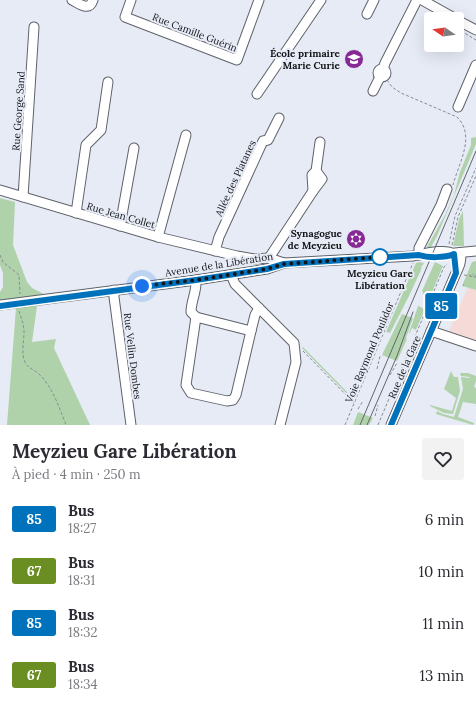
<!DOCTYPE html>
<html lang="fr">
<head>
<meta charset="utf-8">
<style>
  :root { --surface:#fff; --page:#f2f2f3; --text:#2b2b33; --muted:#7c7c81 }
  body { margin:0; font-family:Lora,serif; background:var(--page); color:var(--text); height:100vh; display:flex; flex-direction:column; font-size:15px; white-space:nowrap }
  * { box-sizing:border-box; margin:0 }
  p { font-size:13px; color:var(--muted) }
  .icon { flex:none; width:22px; height:22px; fill:none; stroke:currentColor; stroke-width:2; stroke-linecap:round; stroke-linejoin:round }
  .map { position:relative; height:425px; overflow:hidden }
  .side { display:flex; flex-direction:column; background:var(--surface); flex:1 }
  .side>* { flex:none }
  .badge { padding:0 8px; border-radius:3px; font-size:14px; line-height:26px }
  .needle { width:26px; rotate:283deg }
  .controls { position:absolute; left:424px; top:12px; display:grid; gap:8px }
  .controls a { display:grid; place-items:center; width:40px; height:40px; border-radius:4px; background:var(--surface); box-shadow:0 4px 16px #0002; font-size:20px }
  .you { position:absolute; width:20px; height:20px; margin:-10px; border:3px solid #fff; border-radius:50%; background:#1a73e8; box-shadow:0 0 0 6px #1a73e833 }
  .map>.badge { position:absolute; translate:-50% -50%; box-shadow:0 0 0 2px #fff }
  .round { display:grid; place-items:center; flex:none; width:42px; height:42px; border-radius:4px; background:var(--page) }
  .head { display:flex; align-items:center; justify-content:space-between; height:68px; padding:0 12px }
  h1 { font-size:19px; font-weight:700; line-height:30px }
  ul { padding:0; list-style:none }
  li { display:flex; align-items:center; gap:12px; height:52px; padding:0 12px }
  li div { flex:1 }
  li b { display:block; font-size:15px }
  li em { font-style:normal }
  li .badge { min-width:44px; font-weight:700; text-align:center }
  .map>svg:first-child { display:block }
</style>
</head>
<body>
<div class="map">
<svg width="476" height="425" viewBox="0 0 476 425">
  <defs>
    <pattern id="park-tufts" width="24" height="20" patternUnits="userSpaceOnUse"><rect width="24" height="20" fill="#b0d2ab"/><path d="M3 7l-1-3M5 7V3M7 7l1-3M15 17l-1-3M17 17v-4M19 17l1-3" fill="none" stroke="#96b393"/></pattern>
  </defs>
  <rect width="100%" height="100%" fill="#e6ebf6"/>
  <polygon fill="#f5dad8" points="468,287 476,290 476,342 448,333"/>
  <g fill="#b0d2ab">
    <polygon points="476,137 476,144 437,236 431,247 427,247 445,215 454,195 460,172 471,145 471,138"/>
    <polygon points="0,198 15,202 13,245 27,282 32,288 44,294 0,302 0,292 3,287 3,273 0,265"/>
    <polygon points="463,211 464,246 453,246 459,219"/>
    <polygon points="419,262 424,263 423,265 422,265 421,270 409,296 390,333 386,332 415,265 416,263"/>
    <polygon points="435,262 443,266 430,297 423,294 423,292 422,291"/>
    <polygon points="37,306 32,342 56,339 54,348 90,425 7,425 16,308"/>
    <polygon points="418,306 425,309 416,330 412,328 410,333 409,333"/>
    <polygon points="402,314 413,318 406,338 407,339 397,361 382,355"/>
    <polygon points="303,347 352,397 351,398 302,348"/>
    <polygon points="451,371 454,377 458,377 460,391 453,414 444,413 430,406 430,405 452,411 456,398 444,389"/>
    <polygon points="460,373 468,373 476,376 476,381 474,387 476,388 476,404 463,402 458,417 474,423 473,425 436,414 437,411 443,414 454,417 463,389 461,377 469,378 470,377 461,376"/>
    <polygon points="358,412 373,418 369,425 353,425"/>
  </g>
  <polygon fill="url(#park-tufts)" points="476,261 476,290 462,286 472,262"/>
  <g fill="none" stroke-linecap="round" stroke-linejoin="round">
    <defs>
      <g id="minor">
        <path d="M72,0C80,4 89,12 93,0"/>
        <polyline points="131,0 125,17 237,60 259,0"/>
        <polyline points="422,0 456,19"/>
        <polyline points="367,14 374,0"/>
        <polyline points="457,20 476,30"/>
        <circle cx="382" cy="73" r="4"/>
        <polyline points="383,69 385,63 417,0"/>
        <polyline points="373,91 380,77"/>
        <polyline points="257,94 321,0"/>
        <polyline points="458,107 476,65"/>
        <polyline points="0,190 158,237 237,256 254,259 269,258 284,263"/>
        <polyline points="313,191 322,179 316,171"/>
        <polyline points="23,197 34,27"/>
        <polyline points="76,213 86,145 101,130 108,82"/>
        <polyline points="120,226 134,148"/>
        <polyline points="158,237 186,135"/>
        <polyline points="215,251 219,237 263,141 268,140 279,118"/>
        <polyline points="455,253 476,251"/>
        <polyline points="419,255 419,248 441,205 447,189"/>
        <polyline points="269,258 313,191 312,175 316,171 320,142"/>
        <polyline points="231,275 235,284 294,343 296,362 280,425"/>
        <path d="M196,280C197,291 191,301 191,312L196,317L251,331L255,315L259,308"/>
        <polyline points="114,290 114,297 131,425"/>
        <path d="M0,305L196,280L267,269L284,263L413,256C424,254 444,248 454,254"/>
        <polyline points="196,317 186,385 191,393 227,401 233,400 236,395 251,331"/>
        <polyline points="431,331 476,346"/>
        <path d="M391,425L456,273C460,265 461,262 461,253"/>
      </g>
    </defs>
    <use href="#minor" stroke="#5e626a" stroke-width="11"/>
    <g stroke="#878b92" stroke-width="1" stroke-dasharray="3 2" stroke-linecap="butt">
      <polyline points="432,15 439,19"/>
      <polyline points="461,31 476,40"/>
      <path d="M387,80L392,87L401,93L457,117C476,136 459,162 453,185"/>
      <polyline points="449,244 455,216 476,168"/>
      <polyline points="452,245 458,217 476,176"/>
      <polyline points="0,255 3,262 19,275 20,294"/>
      <polyline points="464,275 476,277"/>
      <path d="M19,311C21,318 24,324 24,332C24,341 21,354 25,362C28,369 34,369 39,374C53,388 59,407 66,425"/>
      <polyline points="303,351 354,403"/>
      <polyline points="377,369 380,356"/>
      <polyline points="390,375 397,363"/>
      <polyline points="358,409 363,401"/>
      <polyline points="375,416 378,405"/>
      <polyline points="345,425 413,263"/>
      <polyline points="378,425 444,267 447,264"/>
    </g>
    <use href="#minor" stroke="#fff" stroke-width="9"/>
    <g stroke="#62656b" stroke-width="1">
      <polyline points="360,425 476,151"/>
      <polyline points="367,425 397,356 413,312"/>
    </g>
  </g>
  <g fill="none" stroke-linecap="round" stroke-linejoin="round">
    <defs>
      <path id="line" d="M0,306L196,280L267,269L284,264L419,255C428,258 445,258 454,254L456,273L391,425"/>
    </defs>
    <use href="#line" stroke="#fff" stroke-width="9"/>
    <use href="#line" stroke="#0072bc" stroke-width="6"/>
    <polyline stroke="#141519" stroke-width="4" stroke-dasharray="0 7.2" points="142,286 196,280 254,271 267,269 284,264 381,257 380,257"/>
  </g>
  <defs>
    <symbol id="school-disc" viewBox="-11 -11 22 22"><circle r="9.5" fill="#862994" stroke="#e6ebf6"/><path d="M0-5L7-2L0 1L-7-2ZM-4 1L0 2.5L4 1V4Q0 6-4 4Z" fill="#fff"/></symbol>
    <symbol id="synagogue-disc" viewBox="-11 -11 22 22"><circle r="9.5" fill="#862994" stroke="#e6ebf6"/><path d="M0-6.5L5.6 3.2H-5.6ZM0 6.5L5.6-3.2H-5.6Z" fill="#fff"/></symbol>
  </defs>
  <g fill-rule="evenodd">
    <use href="#school-disc" x="343" y="48" width="22" height="22"/>
    <use href="#synagogue-disc" x="345" y="228" width="22" height="22"/>
  </g>
  <circle fill="#fff" stroke="#0072bc" stroke-width="2" cx="380" cy="257" r="8"/>
  <g text-anchor="middle" stroke-width="4" stroke-linejoin="round" paint-order="stroke">
    <g font-size="10" fill="#141519" stroke="#e6ebf6">
      <text transform="translate(195 32) rotate(21)" y="4">Rue Camille Guérin</text>
      <text transform="translate(18 111) rotate(-86)" y="4">Rue George Sand</text>
      <text transform="translate(235 178) rotate(-65)" y="4">Allée des Platanes</text>
      <text transform="translate(121 215) rotate(16)" y="4">Rue Jean Collet</text>
      <text transform="translate(219 264) rotate(-9)" y="4">Avenue de la Libération</text>
      <text transform="translate(369 352) rotate(-67)" y="4">Voie Raymond Poulidor</text>
      <text transform="translate(133 356) rotate(83)" y="4">Rue Vellin Dombes</text>
      <text transform="translate(404 367) rotate(-67)" y="4">Rue de la Gare</text>
    </g>
    <g font-size="10" font-weight="bold" fill="#141519" stroke="#e6ebf6" text-anchor="end">
      <text x="340" y="57">École primaire<tspan x="340" dy="12">Marie Curie</tspan></text>
      <text x="342" y="237">Synagogue<tspan x="342" dy="12">de Meyzieu</tspan></text>
    </g>
    <g font-size="10" font-weight="bold" fill="#141519" stroke="#e6ebf6">
      <text x="380" y="277">Meyzieu Gare<tspan x="380" dy="12">Libération</tspan></text>
    </g>
  </g>
</svg>
<div class="controls">
<a><svg class="needle" viewBox="-14 -14 28 28"><path d="M0-13l5 13h-10z" fill="#e53935"/><path d="M0 13l5-13h-10z" fill="#7c7c81"/></svg></a>
</div>
<div class="you" style="left:142px;top:286px"></div>
<b class="badge" style="left:441px;top:306px;background:#0072bc;color:#fff">85</b>
</div>
<section class="side">
<div class="head"><div><h1>Meyzieu Gare Libération</h1><p>À pied · 4 min · 250 m</p></div><a class="round"><svg class="icon" aria-label="heart" viewBox="0 0 24 24"><path d="M12 20l-8-8c-3-5 5-10 8-4 3-6 11-1 8 4z"/></svg></a></div>
<ul>
<li><span class="badge" style="background:#0072bc;color:#fff">85</span><div><b>Bus</b><p>18:27</p></div><em>6 min</em></li>
<li><span class="badge" style="background:#6b8e23;color:#fff">67</span><div><b>Bus</b><p>18:31</p></div><em>10 min</em></li>
<li><span class="badge" style="background:#0072bc;color:#fff">85</span><div><b>Bus</b><p>18:32</p></div><em>11 min</em></li>
<li><span class="badge" style="background:#6b8e23;color:#fff">67</span><div><b>Bus</b><p>18:34</p></div><em>13 min</em></li>
</ul>
</section>
</body>
</html>
